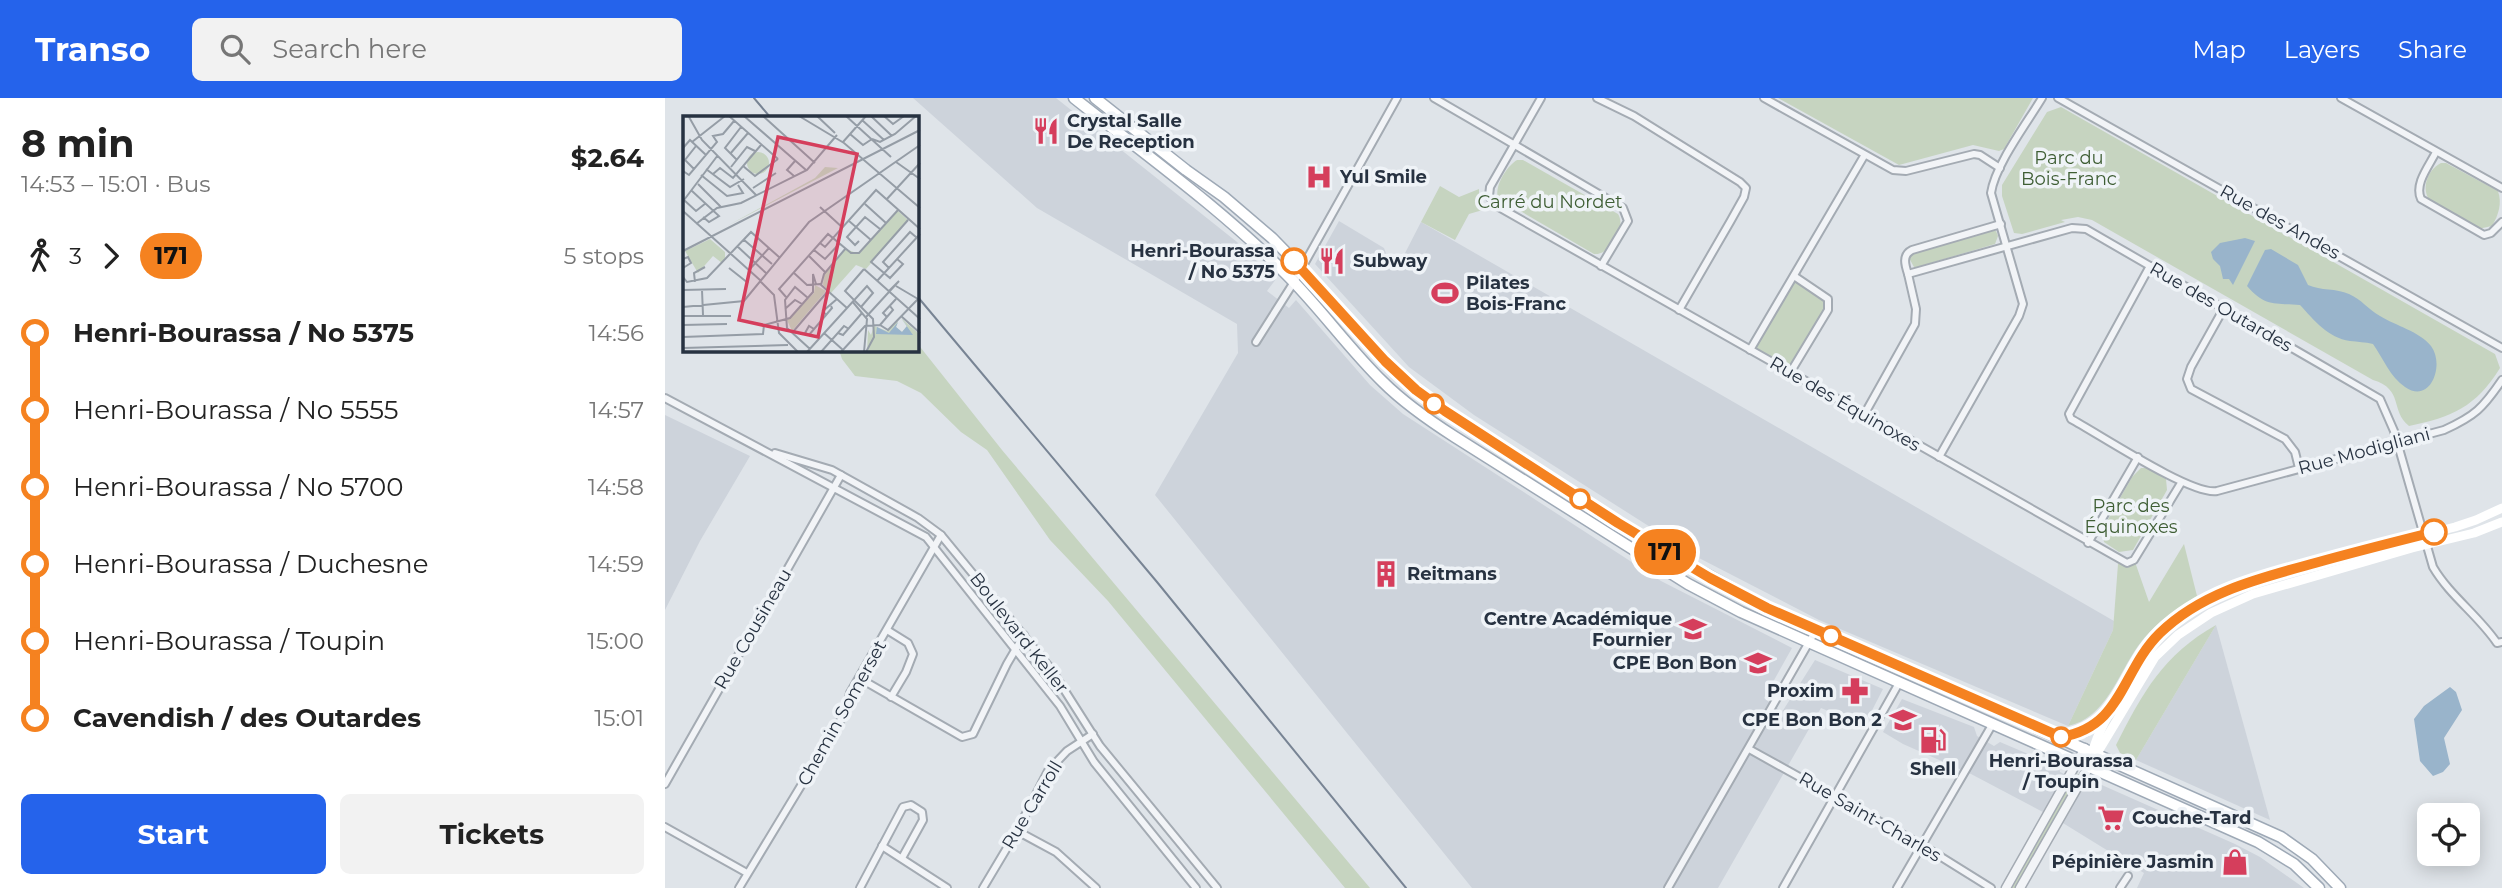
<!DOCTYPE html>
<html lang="en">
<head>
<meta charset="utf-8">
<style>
  :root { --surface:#fff; --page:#f2f2f2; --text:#222; --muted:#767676; --accent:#2563eb }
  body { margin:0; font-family:Montserrat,sans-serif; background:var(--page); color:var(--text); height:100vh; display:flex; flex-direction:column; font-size:26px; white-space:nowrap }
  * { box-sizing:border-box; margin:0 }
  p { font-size:23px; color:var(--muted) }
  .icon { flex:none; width:38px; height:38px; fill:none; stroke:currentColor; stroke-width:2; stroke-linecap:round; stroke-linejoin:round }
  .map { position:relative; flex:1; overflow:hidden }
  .sheet { display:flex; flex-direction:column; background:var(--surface); width:665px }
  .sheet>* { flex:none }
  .badge { padding:0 14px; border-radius:23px; font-size:24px; line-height:46px }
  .tools { position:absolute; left:1752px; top:705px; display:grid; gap:14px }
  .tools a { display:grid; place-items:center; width:63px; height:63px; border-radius:10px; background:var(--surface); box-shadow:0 4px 18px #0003; font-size:35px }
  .map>.badge { position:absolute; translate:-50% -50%; box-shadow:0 0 0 4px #fff }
  .legs { display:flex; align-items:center; gap:10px; height:77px; padding:0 21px; font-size:23px }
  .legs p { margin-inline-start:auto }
  .headline { display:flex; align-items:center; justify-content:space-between; height:119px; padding:0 21px }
  h1 { font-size:38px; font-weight:700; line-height:52px }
  .action { display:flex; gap:14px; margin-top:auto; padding:14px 21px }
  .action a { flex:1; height:80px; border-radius:10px; background:var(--accent); color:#fff; font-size:28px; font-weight:700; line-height:80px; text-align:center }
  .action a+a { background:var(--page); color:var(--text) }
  ul { padding:0 21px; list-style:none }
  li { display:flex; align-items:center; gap:24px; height:77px; font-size:26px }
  li i { display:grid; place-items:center; width:10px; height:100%; margin:0 9px; background:currentColor }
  li i::after { content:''; width:18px; height:18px; margin:-9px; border:5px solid; border-radius:50%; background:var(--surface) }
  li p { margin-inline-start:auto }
  li:first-child i { background:linear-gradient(#0000 50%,currentColor 0) }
  li:last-child i { background:linear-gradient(currentColor 50%,#0000 0) }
  header { display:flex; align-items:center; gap:42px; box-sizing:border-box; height:98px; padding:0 35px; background:var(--accent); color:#fff }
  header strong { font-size:33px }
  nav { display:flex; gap:38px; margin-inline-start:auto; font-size:24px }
  .search { width:490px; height:63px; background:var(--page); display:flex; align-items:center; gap:18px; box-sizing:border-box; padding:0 24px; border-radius:10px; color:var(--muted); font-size:26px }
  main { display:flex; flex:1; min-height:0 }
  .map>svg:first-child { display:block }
</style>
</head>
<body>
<header>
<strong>Transo</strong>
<div class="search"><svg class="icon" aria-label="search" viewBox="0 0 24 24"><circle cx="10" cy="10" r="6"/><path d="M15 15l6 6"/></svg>Search here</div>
<nav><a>Map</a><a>Layers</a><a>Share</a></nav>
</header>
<main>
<section class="sheet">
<div class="headline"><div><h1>8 min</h1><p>14:53 – 15:01 · Bus</p></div><b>$2.64</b></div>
<div class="legs"><svg class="icon" aria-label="walk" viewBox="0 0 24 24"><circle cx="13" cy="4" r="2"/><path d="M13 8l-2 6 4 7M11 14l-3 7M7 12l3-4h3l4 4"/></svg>3<svg class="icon" aria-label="forward" viewBox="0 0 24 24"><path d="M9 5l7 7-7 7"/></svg><b class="badge" style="background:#f58220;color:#111">171</b><p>5 stops</p></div>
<ul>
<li><i style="color:#f58220"></i><b>Henri-Bourassa / No 5375</b><p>14:56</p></li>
<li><i style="color:#f58220"></i><span>Henri-Bourassa / No 5555</span><p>14:57</p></li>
<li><i style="color:#f58220"></i><span>Henri-Bourassa / No 5700</span><p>14:58</p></li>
<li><i style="color:#f58220"></i><span>Henri-Bourassa / Duchesne</span><p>14:59</p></li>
<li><i style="color:#f58220"></i><span>Henri-Bourassa / Toupin</span><p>15:00</p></li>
<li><i style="color:#f58220"></i><b>Cavendish / des Outardes</b><p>15:01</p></li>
</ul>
<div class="action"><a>Start</a><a>Tickets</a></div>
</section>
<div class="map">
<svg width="1837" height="790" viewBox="0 0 1837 790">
  <rect width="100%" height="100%" fill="#dfe4e9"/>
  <g fill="#cdd3db">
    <polygon points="248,0 391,0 572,144 611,181 602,193 624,210 631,202 705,287 738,316 996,483 1127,550 1099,600 1117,614 1150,562 1218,591 1199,628 1156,610 1053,790 807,790 490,397 573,255 572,226 372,110"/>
    <polygon points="674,123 719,150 724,164 738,159 756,124 1449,523 1448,532 1403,628 1154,522 1034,460 809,317 744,269 650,166"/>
    <polygon points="0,317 85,358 35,443 0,512"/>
    <polygon points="1551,527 1605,722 1471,662"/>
    <polygon points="1237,601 1309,629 1312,638 1329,648 1335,644 1394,669 1395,674 1425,688 1430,684 1570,746 1595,759 1639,790 1472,790 1479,775 1393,722 1306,676 1238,646 1218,634"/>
  </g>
  <g fill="#c6d4c0">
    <polygon points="1113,0 1368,0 1339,51 1334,53 1308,47 1234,67"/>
    <path d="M1396,9L1830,256L1835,270C1811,309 1787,319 1744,328C1725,313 1739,291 1708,282L1427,122L1413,119L1396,122L1400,124L1357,136L1349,135L1337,98V87L1382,14Z"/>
    <path d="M852,62H858L953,116C962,130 944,158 929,156L833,100C829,88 842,68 852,62Z"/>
    <path d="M1776,65H1781L1833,93C1837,105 1834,116 1827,128L1813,131L1766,104C1755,92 1762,72 1776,65Z"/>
    <polygon points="775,88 794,99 814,91 814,101 821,111 804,116 790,142 756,124"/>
    <polygon points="1327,132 1331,133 1333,138 1330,146 1252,169 1249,169 1244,160 1249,155"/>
    <polygon points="1129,178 1163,201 1163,212 1125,275 1085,252"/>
    <polygon points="252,245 337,352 705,790 680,790 443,503 385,442 322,352 296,334 256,295 232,283 190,278 177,261 174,252 252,252"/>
    <polygon points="1476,370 1482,370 1501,381 1502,392 1468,452 1454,454 1439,444 1437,432 1467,379"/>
    <path d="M1519,446L1532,498C1510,512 1489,526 1473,548C1453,576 1441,620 1403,628L1448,532L1453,466L1470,464L1484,504Z"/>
    <path d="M1551,527L1471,662L1455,655L1451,647C1478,594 1498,557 1551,527Z"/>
    <polygon points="1413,675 1414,679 1406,694 1351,790 1345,790 1398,696"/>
  </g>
  <g fill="#99b4cb">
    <polygon points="1580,140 1590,143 1568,187 1564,181 1558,181 1555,168 1548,161 1546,154 1555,145"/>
    <path d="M1606,151L1633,167L1643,187C1656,193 1671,190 1684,196C1696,201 1704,212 1715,218C1731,228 1754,233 1766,248C1780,266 1766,307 1740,289C1725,279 1718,260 1708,246C1700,244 1693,244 1685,243C1663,240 1649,222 1635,207C1610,205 1600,209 1582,188L1600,152Z"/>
    <polygon points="1785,589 1791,594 1797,612 1779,640 1785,666 1778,674 1768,678 1755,663 1749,621 1759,608"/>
  </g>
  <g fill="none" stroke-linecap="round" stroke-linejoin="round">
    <defs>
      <g id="minor">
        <polyline points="769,0 958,110 963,123 936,168"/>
        <polyline points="876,0 825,89 824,98 830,107 1462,465 1469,462 1516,385"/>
        <polyline points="932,0 969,18 1075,84 1081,90 1079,99 1065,124 1014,212"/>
        <polyline points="1099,0 1228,72 1241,73 1309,56 1315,57 1335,70"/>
        <polyline points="1393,0 1837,250"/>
        <polyline points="1676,0 1837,90"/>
        <path d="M1771,54C1764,68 1749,86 1756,101L1819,137L1826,135L1837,124"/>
        <path d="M1336,126L1247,152C1237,157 1240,167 1243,176L1407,130L1421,131L1715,301L1729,333L1768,469C1785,498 1813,517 1832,545L1837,544"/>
        <path d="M1485,168L1404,316L1406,321C1434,336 1527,398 1552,393L1779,332C1810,318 1818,310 1837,282"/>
        <polyline points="1559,210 1526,269 1522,281 1526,291 1620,341 1630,354 1634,370"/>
        <polyline points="591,244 629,184 732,0"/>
        <polyline points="1085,252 1199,58"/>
        <polyline points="1125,275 1163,212 1163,201 1129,178"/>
        <polyline points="0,300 261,439 395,608 429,664 531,790"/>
        <polyline points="1199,317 1250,226 1251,211 1243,176"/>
        <polyline points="110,355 167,372 253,420 276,437 386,571 435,648 552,790"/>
        <path d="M1274,359L1354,218L1358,206L1326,95C1330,67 1362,25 1377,0"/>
        <polyline points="1423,445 1473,359"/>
        <polyline points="222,532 243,545 248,556 241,574 226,599"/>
        <polyline points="194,580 297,639 308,636 342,566 359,537"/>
        <polyline points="1084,651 1257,747 1326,790"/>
        <polyline points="0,686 176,377"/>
        <polyline points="0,729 82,775"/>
        <polyline points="352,733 391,754 431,790"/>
        <polyline points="217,748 282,790"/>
        <polyline points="74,790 180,615 185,595 276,437"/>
        <polyline points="195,790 238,709 246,707 257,714 258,722 237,760"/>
        <polyline points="318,790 352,733 383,673 402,653 428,636"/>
        <polyline points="1003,790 1151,532"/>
        <polyline points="1118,790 1234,585"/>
        <polyline points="1232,790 1327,627"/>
        <polyline points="1455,790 1463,778"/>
      </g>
      <g id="tertiary">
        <polyline points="1341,790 1420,650"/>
        <polyline points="1355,790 1424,669"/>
      </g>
      <g id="primary">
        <path d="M409,0C481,57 558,112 622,177C656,211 684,251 718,284C740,306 765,323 790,339L1023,486L1076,514L1593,744L1629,766L1654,790"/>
        <polyline points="430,0 521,72 559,99 607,140 645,179 720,263 751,292 898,391 1008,458 1103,510 1616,739 1647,761 1675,790"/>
        <polyline points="1396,639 1420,633 1445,613"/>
      </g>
    </defs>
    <use href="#minor" stroke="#a4abb3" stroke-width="10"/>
    <use href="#tertiary" stroke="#a4abb3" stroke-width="11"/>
    <use href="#primary" stroke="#9ea9b6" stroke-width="13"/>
    <use href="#minor" stroke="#f2f4f7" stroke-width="6"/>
    <use href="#tertiary" stroke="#f2f4f7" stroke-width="8"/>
    <g stroke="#fff" stroke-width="9">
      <polyline points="1428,662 1490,559 1513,537 1546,515 1588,496 1747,450 1809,435 1837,424"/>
      <path d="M1424,669C1428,642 1444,615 1457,592C1469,572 1479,550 1496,534C1538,494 1595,480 1650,465C1697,452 1743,441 1790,429L1811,422L1837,410"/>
    </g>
    <use href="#primary" stroke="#fff" stroke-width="10"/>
    <g stroke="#788494" stroke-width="2">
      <polyline points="89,0 105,19"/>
      <polyline points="252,198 492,484 741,790"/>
    </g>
  </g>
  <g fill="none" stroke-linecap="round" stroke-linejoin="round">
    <defs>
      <path id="line-1" d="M629,163L720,263L751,292L780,313L953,425L1045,480L1102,510L1396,639C1458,629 1456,573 1495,535C1537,494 1595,480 1650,465C1689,454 1729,444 1769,434"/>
    </defs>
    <use href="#line-1" stroke="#fff" stroke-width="16"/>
    <use href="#line-1" stroke="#f58220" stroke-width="10"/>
  </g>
  <defs>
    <symbol id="restaurant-bare" viewBox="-9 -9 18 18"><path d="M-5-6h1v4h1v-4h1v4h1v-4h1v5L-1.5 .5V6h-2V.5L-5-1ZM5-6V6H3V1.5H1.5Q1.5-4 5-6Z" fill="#d53e5c" stroke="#eff3f7" stroke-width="2.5" paint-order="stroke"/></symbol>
    <symbol id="hospital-bare" viewBox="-9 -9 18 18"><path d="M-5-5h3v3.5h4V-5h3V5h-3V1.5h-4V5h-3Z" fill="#d53e5c" stroke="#eff3f7" stroke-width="2.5" paint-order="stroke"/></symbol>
    <symbol id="stadium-bare" viewBox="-9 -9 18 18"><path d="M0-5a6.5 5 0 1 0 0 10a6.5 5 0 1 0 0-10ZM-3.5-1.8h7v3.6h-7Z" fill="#d53e5c" stroke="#eff3f7" stroke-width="2.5" paint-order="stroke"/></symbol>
    <symbol id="building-bare" viewBox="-9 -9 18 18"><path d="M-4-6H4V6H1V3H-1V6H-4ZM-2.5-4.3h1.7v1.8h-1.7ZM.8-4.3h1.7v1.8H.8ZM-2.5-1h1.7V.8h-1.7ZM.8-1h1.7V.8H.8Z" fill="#d53e5c" stroke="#eff3f7" stroke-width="2.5" paint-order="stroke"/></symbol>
    <symbol id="school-bare" viewBox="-9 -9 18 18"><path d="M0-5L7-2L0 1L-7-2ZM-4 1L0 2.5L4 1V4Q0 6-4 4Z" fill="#d53e5c" stroke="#eff3f7" stroke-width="2.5" paint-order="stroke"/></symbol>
    <symbol id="pharmacy-bare" viewBox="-9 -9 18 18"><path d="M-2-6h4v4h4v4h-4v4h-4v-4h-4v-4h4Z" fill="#d53e5c" stroke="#eff3f7" stroke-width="2.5" paint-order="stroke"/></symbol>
    <symbol id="fuel-bare" viewBox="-9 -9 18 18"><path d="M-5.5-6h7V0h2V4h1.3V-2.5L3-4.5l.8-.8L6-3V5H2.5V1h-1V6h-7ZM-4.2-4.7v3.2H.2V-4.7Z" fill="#d53e5c" stroke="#eff3f7" stroke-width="2.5" paint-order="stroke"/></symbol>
    <symbol id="supermarket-bare" viewBox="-9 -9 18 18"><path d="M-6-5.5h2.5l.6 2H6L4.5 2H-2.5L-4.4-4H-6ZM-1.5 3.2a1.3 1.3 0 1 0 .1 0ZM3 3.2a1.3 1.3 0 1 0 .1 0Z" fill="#d53e5c" stroke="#eff3f7" stroke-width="2.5" paint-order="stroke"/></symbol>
    <symbol id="shop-bare" viewBox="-9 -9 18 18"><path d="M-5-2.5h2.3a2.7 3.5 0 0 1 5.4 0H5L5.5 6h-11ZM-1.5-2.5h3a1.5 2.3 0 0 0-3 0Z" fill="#d53e5c" stroke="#eff3f7" stroke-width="2.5" paint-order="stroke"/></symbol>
  </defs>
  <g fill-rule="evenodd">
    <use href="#restaurant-bare" x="362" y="14" width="38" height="38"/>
    <use href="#hospital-bare" x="635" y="60" width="38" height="38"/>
    <use href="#restaurant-bare" x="648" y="144" width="38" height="38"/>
    <use href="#stadium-bare" x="761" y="176" width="38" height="38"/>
    <use href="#building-bare" x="702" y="457" width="38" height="38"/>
    <use href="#school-bare" x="1009" y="512" width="38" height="38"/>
    <use href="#school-bare" x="1074" y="546" width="38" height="38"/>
    <use href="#pharmacy-bare" x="1171" y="574" width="38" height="38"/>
    <use href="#school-bare" x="1219" y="603" width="38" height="38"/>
    <use href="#fuel-bare" x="1249" y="623" width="38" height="38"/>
    <use href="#supermarket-bare" x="1427" y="701" width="38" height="38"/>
    <use href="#shop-bare" x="1551" y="745" width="38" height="38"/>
  </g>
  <g fill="#fff" stroke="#f58220" stroke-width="3.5">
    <circle cx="629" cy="163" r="12"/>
    <circle cx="769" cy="306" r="9"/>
    <circle cx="915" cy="401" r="9"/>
    <circle cx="1769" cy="434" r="12"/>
    <circle cx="1166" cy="538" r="9"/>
    <circle cx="1396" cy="639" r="9"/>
  </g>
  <g text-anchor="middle" stroke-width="7" stroke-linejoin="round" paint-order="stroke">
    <g font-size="18" font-weight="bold" fill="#273241" stroke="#eff3f7" text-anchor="start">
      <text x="402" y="29">Crystal Salle<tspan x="402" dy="21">De Reception</tspan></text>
      <text x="675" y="85">Yul Smile</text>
      <text x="688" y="169">Subway</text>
      <text x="801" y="191">Pilates<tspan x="801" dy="21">Bois-Franc</tspan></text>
      <text x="742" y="482">Reitmans</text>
      <text x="1007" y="527" text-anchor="end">Centre Académique<tspan x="1007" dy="21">Fournier</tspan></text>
      <text x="1072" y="571" text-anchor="end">CPE Bon Bon</text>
      <text x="1169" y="599" text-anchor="end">Proxim</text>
      <text x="1217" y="628" text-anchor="end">CPE Bon Bon 2</text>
      <text x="1268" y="677" text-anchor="middle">Shell</text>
      <text x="1467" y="726">Couche-Tard</text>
      <text x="1549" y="770" text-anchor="end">Pépinière Jasmin</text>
    </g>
    <g font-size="18" fill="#3e5e34" stroke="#eff3f7">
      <text x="1404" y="66">Parc du<tspan x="1404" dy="21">Bois-Franc</tspan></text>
      <text x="885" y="110">Carré du Nordet</text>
      <text x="1466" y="414">Parc des<tspan x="1466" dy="21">Équinoxes</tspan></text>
    </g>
    <g font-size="18" fill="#273241" stroke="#eff3f7">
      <text transform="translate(1615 124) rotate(29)" y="6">Rue des Andes</text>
      <text transform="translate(1556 209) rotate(30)" y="6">Rue des Outardes</text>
      <text transform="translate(1180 306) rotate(30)" y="6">Rue des Équinoxes</text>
      <text transform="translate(1699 353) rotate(-15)" y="6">Rue Modigliani</text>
      <text transform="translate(88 531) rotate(-60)" y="6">Rue Cousineau</text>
      <text transform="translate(354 535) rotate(52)" y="6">Boulevard Keller</text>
      <text transform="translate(177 615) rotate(-61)" y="6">Chemin Somerset</text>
      <text transform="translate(367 707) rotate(-59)" y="6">Rue Carroll</text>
      <text transform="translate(1205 719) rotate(30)" y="6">Rue Saint-Charles</text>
    </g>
    <g font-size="18" font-weight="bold" fill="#273241" stroke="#eff3f7" text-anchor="end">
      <text x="610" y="159">Henri-Bourassa<tspan x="610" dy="21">/ No 5375</tspan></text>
      <text x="1396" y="669" text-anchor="middle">Henri-Bourassa<tspan x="1396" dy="21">/ Toupin</tspan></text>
    </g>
  </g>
  <g transform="translate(18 18)">
    <rect width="236" height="236" fill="#dfe4e9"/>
    <path d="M64 47a11 11 0 1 1 22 0a11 11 0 1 1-22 0ZM142,51L155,52L44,110L132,62ZM215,95L225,104L183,153L173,149L148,177L140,169L141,159L163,133L176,138ZM27,123L42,136V142L39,147L30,140L15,157L2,135ZM132,169L143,175L109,215L104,204L131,177ZM218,202L236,218V236H184L185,214L188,219L191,210L204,215L215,205L213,211L219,216L224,210Z" fill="#c6d4c0"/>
    <path d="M218,202L230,219L193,218L194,211L206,217L215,206L213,211L219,216L224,210Z" fill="#99b4cb"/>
    <path fill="none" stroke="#959da6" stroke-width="2" d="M46,0L95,43M61,0L123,54M80,0L132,47M116,0L161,27L237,92M134,0L152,17M163,0L208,41M188,0L209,20M201,0L210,8L221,0M6,1L19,24L73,79M179,4L201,24M167,18L180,29L189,23M189,23L197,26L212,18L233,0M9,26L42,0M160,26L183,0M0,32L7,24L23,39M47,38L65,17M54,44L42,32L58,11M213,46L237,63M60,50L72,60L95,43M48,51L64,31L72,35M11,53L2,44L13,30M23,53L47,71L61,63M0,55L6,59L34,26L30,20L40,18L51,5M30,58L37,52L50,62L78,29M18,59L44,80L60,77L55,69M111,60L104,54L112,45M15,68L38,91M70,72L93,57M9,75L36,100L26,106L20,101M1,84L35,39M1,84L13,95L23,87M203,84L237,47M182,88L203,107M137,91L160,112M0,95L77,164M166,105L188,124M13,108L34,92L58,87L124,54L154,19M60,123L89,148M176,125L172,129L164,121L182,101L197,113M137,127L142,131L193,74L237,113M54,130L83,157M131,134L142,143L157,127M0,135L237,14M126,140L142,156M0,143L5,141L8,147L0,152M214,143L220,148L207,162L188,146L225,104M46,152L65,167M206,152L200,146L227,116L233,121M181,153L162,175L190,203L191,221L183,236M181,153L237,203M66,154L86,132M111,157L124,169L137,168L164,192M0,161L4,166L24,162L68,116L96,141M77,165L91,179L96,217L115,236M194,165L237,118M12,166L11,157L22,151M138,169L141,158L163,132M213,170L235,183M0,174L43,173M19,174L20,199M103,181L96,173L145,118L168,137H176L215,94M125,182L112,171L102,184L104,212L127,233M169,185L184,203L181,236M0,191L61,185L126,106L237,29M102,193L112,184L119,188M143,199L140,195L154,183M0,200H48M218,200L237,217M183,201L216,165L206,175M204,201L200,197L213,183M0,209L44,208M197,209L210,194L207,190M131,213L126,210L122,217L126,219L149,192L148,190M109,217L145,175M141,217L160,234M155,217L160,219L179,197M0,221L80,218L81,209L107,202L130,176V158L133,168M0,232L105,229M124,236L184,170L190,177L178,191M138,236L161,210L166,213M158,236L182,210L197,209L205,214L235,183"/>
    <path fill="#d53e5c" fill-opacity="0.15" stroke="#d53e5c" stroke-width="3.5" d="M95,21L174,38L135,221L56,204Z"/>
    <rect width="236" height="236" fill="none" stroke="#273241" stroke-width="3.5"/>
  </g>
</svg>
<div class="tools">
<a><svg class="icon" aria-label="locate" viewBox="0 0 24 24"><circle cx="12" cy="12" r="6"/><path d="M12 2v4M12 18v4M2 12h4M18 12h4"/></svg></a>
</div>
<b class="badge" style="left:1000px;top:454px;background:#f58220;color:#111">171</b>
</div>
</main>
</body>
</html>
